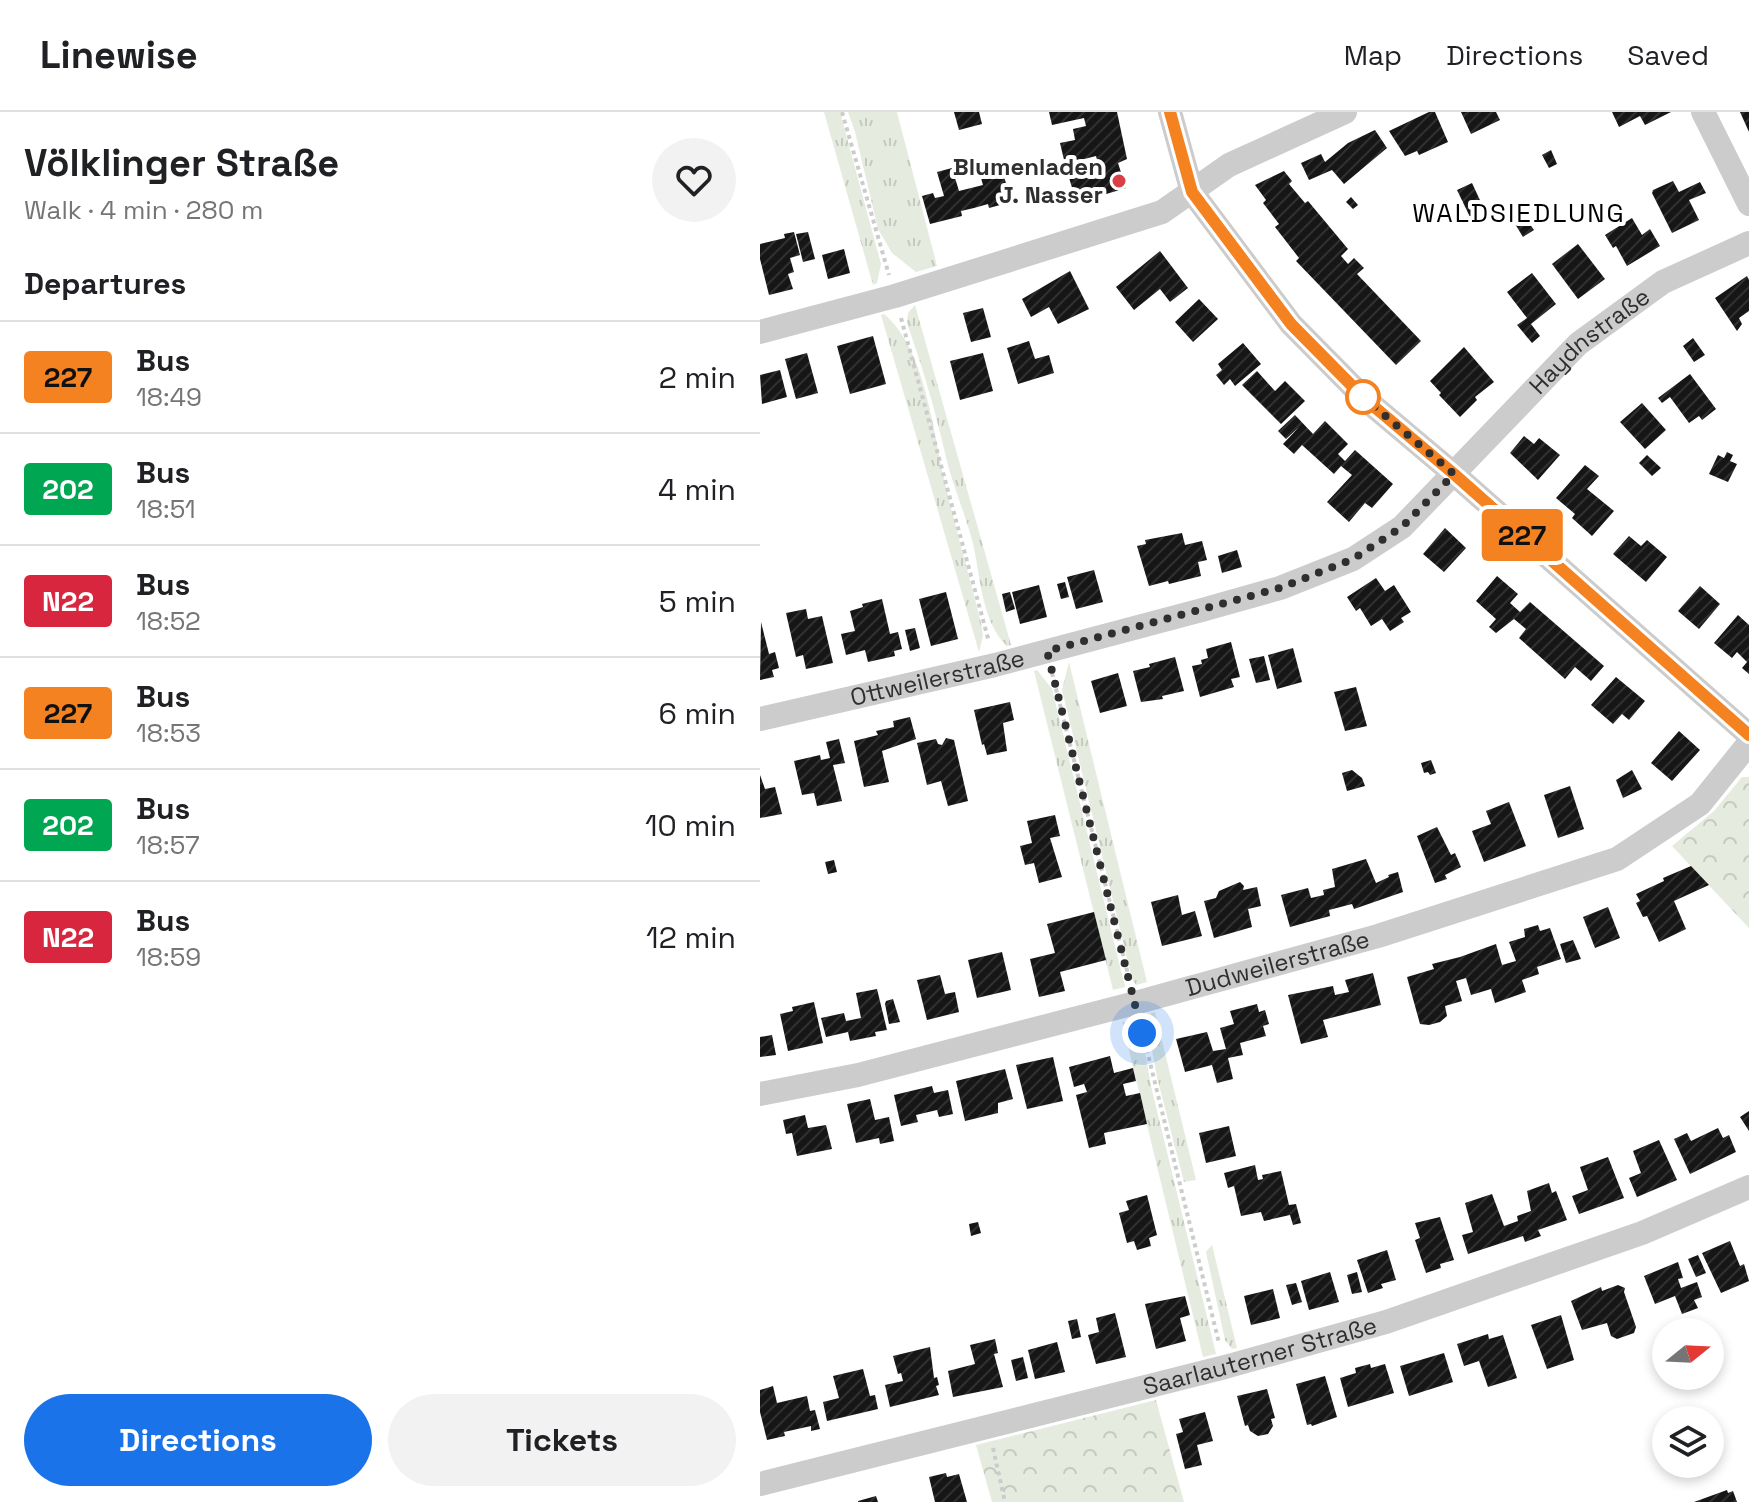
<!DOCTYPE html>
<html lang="en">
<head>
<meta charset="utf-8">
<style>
  :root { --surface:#fff; --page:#f2f2f2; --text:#202124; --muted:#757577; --line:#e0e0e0; --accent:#1a73e8 }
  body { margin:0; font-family:"Space Grotesk",sans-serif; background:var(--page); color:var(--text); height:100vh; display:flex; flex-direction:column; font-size:30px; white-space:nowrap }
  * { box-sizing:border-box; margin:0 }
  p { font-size:26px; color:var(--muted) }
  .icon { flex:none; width:44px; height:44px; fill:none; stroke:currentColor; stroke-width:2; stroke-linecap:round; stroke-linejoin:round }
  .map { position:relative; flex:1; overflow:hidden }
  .drawer { display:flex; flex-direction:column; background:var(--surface); width:760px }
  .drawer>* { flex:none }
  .badge { padding:0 16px; border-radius:6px; font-size:28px; line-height:52px }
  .needle { width:52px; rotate:72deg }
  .controls { position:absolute; left:892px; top:1206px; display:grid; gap:16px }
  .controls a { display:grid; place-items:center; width:72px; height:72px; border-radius:50%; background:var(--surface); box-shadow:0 4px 12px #0003; font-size:40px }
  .you { position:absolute; width:40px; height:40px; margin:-20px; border:6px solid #fff; border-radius:50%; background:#1a73e8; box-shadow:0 0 0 12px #1a73e833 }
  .map>.badge { position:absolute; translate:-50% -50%; box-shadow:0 0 0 4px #fff }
  h2 { padding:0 24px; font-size:30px; line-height:72px }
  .round { display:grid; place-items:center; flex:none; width:84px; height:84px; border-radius:42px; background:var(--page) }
  .summary { display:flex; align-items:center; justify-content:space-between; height:136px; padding:0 24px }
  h1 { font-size:38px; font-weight:700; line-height:60px }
  .cta { display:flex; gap:16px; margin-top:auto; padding:16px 24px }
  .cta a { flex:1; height:92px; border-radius:48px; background:var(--accent); color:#fff; font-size:32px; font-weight:700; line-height:92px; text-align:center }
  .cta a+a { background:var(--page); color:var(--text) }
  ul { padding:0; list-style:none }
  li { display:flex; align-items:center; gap:24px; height:112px; padding:0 24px; border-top:2px solid var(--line) }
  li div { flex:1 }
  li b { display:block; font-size:30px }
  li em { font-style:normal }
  li .badge { min-width:88px; font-weight:700; text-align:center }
  header { display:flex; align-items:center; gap:48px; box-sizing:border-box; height:112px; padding:0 40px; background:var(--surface); border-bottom:2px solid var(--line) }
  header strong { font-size:38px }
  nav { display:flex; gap:44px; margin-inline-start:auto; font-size:28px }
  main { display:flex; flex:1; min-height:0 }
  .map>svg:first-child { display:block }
</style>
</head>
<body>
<header>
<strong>Linewise</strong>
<nav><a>Map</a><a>Directions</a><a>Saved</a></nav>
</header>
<main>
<section class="drawer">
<div class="summary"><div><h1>Völklinger Straße</h1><p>Walk · 4 min · 280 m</p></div><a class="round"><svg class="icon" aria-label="heart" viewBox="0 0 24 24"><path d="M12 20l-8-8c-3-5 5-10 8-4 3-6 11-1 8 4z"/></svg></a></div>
<h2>Departures</h2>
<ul>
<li><span class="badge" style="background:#f58220;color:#111">227</span><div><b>Bus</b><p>18:49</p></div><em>2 min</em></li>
<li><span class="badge" style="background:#00a651;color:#fff">202</span><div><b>Bus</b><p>18:51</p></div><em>4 min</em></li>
<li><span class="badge" style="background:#d7263d;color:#fff">N22</span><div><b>Bus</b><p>18:52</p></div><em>5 min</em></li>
<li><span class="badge" style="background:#f58220;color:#111">227</span><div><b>Bus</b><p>18:53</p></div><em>6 min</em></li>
<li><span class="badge" style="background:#00a651;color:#fff">202</span><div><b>Bus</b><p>18:57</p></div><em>10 min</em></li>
<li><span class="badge" style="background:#d7263d;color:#fff">N22</span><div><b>Bus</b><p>18:59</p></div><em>12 min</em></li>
</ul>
<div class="cta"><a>Directions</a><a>Tickets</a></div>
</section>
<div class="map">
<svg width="989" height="1390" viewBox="0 0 989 1390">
  <defs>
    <pattern id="grass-tufts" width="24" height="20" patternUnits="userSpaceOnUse" patternTransform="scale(2)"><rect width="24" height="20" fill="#e5ebde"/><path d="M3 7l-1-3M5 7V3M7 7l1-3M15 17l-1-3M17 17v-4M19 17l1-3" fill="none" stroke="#c5cabf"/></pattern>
    <pattern id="forest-crowns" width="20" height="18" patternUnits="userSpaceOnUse" patternTransform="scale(2)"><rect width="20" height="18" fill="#e5ebde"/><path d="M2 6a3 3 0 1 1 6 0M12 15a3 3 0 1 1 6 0" fill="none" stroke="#c5cabf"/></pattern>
    <pattern id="building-hatch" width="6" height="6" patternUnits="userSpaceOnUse" patternTransform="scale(2)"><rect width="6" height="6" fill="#161616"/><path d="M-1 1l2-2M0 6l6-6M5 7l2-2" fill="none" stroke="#303030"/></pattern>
  </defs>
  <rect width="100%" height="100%" fill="#fff"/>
  <g fill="url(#grass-tufts)">
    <polygon points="64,0 80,0 121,152 117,171 113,173"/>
    <polygon points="88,0 137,0 177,154 156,160 132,141 118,117 95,20"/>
    <path d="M155,193L251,533L247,534C219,507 221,458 211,424C203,396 191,369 185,341C175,297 162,254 147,211L148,201Z"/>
    <path d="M124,202C165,236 173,318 184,367C195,415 209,463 221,511L223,524L219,540L121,203Z"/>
    <polygon points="309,550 387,870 376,873 372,867 302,578"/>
    <polygon points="277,558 292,577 365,875 353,878 274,559"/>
    <polygon points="395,900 436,1068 424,1070 397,965 387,912 391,901"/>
    <polygon points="362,909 375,917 383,929 391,974 456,1242 443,1245"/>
    <polygon points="452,1133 477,1236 472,1237 465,1228 446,1140"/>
  </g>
  <g fill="url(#forest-crowns)">
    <polygon points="982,665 989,665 989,816 912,734 954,699"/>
    <polygon points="396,1288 424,1390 232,1390 216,1333"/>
  </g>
  <g fill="url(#building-hatch)">
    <polygon points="194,0 219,0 222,12 199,18"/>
    <polygon points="289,0 357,0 367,47 358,51 366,76 330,87 329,84 316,89 307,59 338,51 336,44 305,52 300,31 315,28 313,17 326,14 324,6 292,13"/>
    <polygon points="669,0 675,0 688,30 659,43 657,39 645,44 629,19"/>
    <polygon points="701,0 736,0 740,8 711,22"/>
    <polygon points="852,0 911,0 885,13 880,4 859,15"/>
    <polygon points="980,0 989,0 989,20"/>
    <polygon points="615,18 627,36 584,72 572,58 549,68 541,51 561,42 565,50 588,31"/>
    <polygon points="791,38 797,52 789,56 782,43"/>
    <polygon points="241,53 251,90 229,96 228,92 214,96 201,99 202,104 170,112 162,84 173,81 175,86 184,84 177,60 192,56 199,79 223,73 219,59"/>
    <polygon points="524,59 532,69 529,72 545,91 548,89 588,137 581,144 588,152 594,146 604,156 597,162 661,229 636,253 536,149 539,146 515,115 519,112 503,91 506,88 495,73"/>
    <polygon points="913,69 919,80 940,70 946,81 929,88 939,108 912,121 892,81 893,78"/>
    <polygon points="712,71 725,99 710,105 697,78"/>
    <polygon points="591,85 598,93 593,97 586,90"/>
    <polygon points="762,101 774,118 763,125 752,107"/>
    <polygon points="872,106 882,123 890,117 900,134 867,154 856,134 853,136 845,123"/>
    <polygon points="34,120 40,143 30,146 34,160 28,162 33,177 9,183 0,147 0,132 25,126 24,122"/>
    <polygon points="48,120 55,147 43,150 36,122"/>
    <polygon points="818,132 845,167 818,187 792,152"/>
    <polygon points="84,137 90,161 68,167 62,143"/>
    <polygon points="400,139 428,176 410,190 400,177 374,198 356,175"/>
    <polygon points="310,159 329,197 298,212 289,195 271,205 262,187"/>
    <polygon points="772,161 796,192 771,212 780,224 772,231 757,213 767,206 747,180"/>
    <polygon points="987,164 989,168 989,199 979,206 982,212 977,219 955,186"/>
    <polygon points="439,187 458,207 433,230 415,210"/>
    <polygon points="223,196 231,225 211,230 203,201"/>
    <polygon points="113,224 126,272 90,282 77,234"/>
    <polygon points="933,226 945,243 934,250 923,234"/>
    <polygon points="269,229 275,247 289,243 294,261 258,272 247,236"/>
    <polygon points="483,231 501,252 475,274 470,267 464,273 456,263 462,258 458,252"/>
    <polygon points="704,235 734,270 715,285 717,288 700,305 679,283 681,281 670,269"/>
    <polygon points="47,241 58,281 36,287 25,247"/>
    <polygon points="223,241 233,279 200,288 190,249"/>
    <polygon points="20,258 27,285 2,292 0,263"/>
    <polygon points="497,259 515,279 525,269 545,289 521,312 482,273"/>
    <polygon points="930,262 956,297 942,308 939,304 929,311 910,285 902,291 898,286"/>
    <polygon points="882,291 906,318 885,337 860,310"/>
    <polygon points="535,303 553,322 565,309 588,332 578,342 585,349 595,338 633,372 612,396 605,391 589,410 567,390 592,363 581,354 574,362 542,333 534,342 523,332 539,315 526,327 518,319"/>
    <polygon points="764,324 774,332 779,326 800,343 778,368 750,341"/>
    <polygon points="967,340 973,343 970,349 977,352 968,370 949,362 958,343 964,346"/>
    <polygon points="887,343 901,356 892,364 879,351"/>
    <polygon points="825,353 839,364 827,377 854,399 832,424 812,406 815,402 796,386"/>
    <polygon points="685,416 706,436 684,460 663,442"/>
    <polygon points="422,421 425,433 442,429 447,448 438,450 441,464 409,472 408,469 389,474 377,434 386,432 385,428"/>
    <polygon points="869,424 881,434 887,428 907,445 886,470 853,442"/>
    <polygon points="477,438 482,455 462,461 458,444"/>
    <polygon points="334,458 343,490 316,497 307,465"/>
    <polygon points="737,464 758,482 750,491 760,500 770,490 844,554 831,569 815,555 805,567 759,526 766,517 754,507 736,521 729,515 736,507 716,489"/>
    <polygon points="616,466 625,479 634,473 651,500 641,506 644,510 630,519 622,507 611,514 600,496 596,499 587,485"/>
    <polygon points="305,470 309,485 301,487 297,472"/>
    <polygon points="279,473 287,505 260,512 252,480"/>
    <polygon points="940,474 960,492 939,517 918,499"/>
    <polygon points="186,480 198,527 171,534 159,487"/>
    <polygon points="250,480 255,497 246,500 242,482"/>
    <polygon points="122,487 130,522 138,520 142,537 134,539 135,544 108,550 105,538 86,543 81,522 95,519 90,499 103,495 102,492"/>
    <polygon points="46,497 48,507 62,504 73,551 46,557 43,543 36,545 26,501"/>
    <polygon points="978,503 989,513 989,562 982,556 987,550 977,540 972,546 954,531"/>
    <polygon points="1,510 9,542 15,540 19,556 12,558 14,565 0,568"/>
    <polygon points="155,516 160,536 150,539 145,518"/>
    <polygon points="471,530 480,565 471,567 474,575 440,585 432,554 442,552 441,548 448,546 446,537"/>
    <polygon points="533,536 542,570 517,577 508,543"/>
    <polygon points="504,544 510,568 496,571 489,547"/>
    <polygon points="415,545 424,579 402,584 403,587 381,590 373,559 390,555 389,552"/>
    <polygon points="358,561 367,594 340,601 331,569"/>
    <polygon points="856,565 885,589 869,608 862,602 853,612 831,593"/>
    <polygon points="596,575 607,614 585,619 574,580"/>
    <polygon points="250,590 254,608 243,611 247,639 227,643 224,632 222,633 214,598"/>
    <polygon points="150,605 156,627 122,639 129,670 104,675 94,629 118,623 116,619 134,615 133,609"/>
    <polygon points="919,619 940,638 912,669 891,651"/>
    <polygon points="186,626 194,628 208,689 188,694 181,669 167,673 157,631 176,627 178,632 182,633"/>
    <polygon points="79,627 85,651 73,653 82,689 57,694 54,681 42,683 34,649 60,643 61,648 70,646 66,630"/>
    <polygon points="671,648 676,661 670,663 668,660 664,661 661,651"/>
    <polygon points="592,658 602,666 605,674 587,679 582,661"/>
    <polygon points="872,658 882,677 863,686 856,668"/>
    <polygon points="0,663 5,677 15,675 22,702 0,706"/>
    <polygon points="810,674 824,717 798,726 784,683"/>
    <polygon points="749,690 766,734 724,750 712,719 731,712 726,699"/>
    <polygon points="295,703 300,724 290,726 302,765 279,771 274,751 265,753 260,734 272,731 267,709"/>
    <polygon points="677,715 691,743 695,741 701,755 685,763 687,767 675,771 657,724"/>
    <polygon points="606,747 616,771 629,765 628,763 638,760 643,780 594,797 592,792 569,798 570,804 530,815 521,783 548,776 551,786 564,783 563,778 575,775 572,757"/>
    <polygon points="74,748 77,760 68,762 65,750"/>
    <polygon points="931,754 949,773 914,789 926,817 899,830 887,804 883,805 876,791 880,789 876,782 904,769 903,766"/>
    <polygon points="480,770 484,774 483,778 497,775 501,794 488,797 492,815 454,826 444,789 456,786 459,779"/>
    <polygon points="418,783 422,803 435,799 442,824 402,834 391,790"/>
    <polygon points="848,795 860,826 835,836 823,805"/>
    <polygon points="334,800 346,848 300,860 305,879 279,885 270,847 295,841 287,812"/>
    <polygon points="778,813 780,819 790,816 801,847 777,855 779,862 762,868 766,880 735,891 731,877 711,883 706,866 696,869 702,889 685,894 687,904 680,910 669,913 660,912 647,865 674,857 672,852 700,845 736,832 742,853 756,849 749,830 765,825 764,817"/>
    <polygon points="813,828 821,847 806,851 800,832"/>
    <polygon points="242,840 251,878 217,886 208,848"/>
    <polygon points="613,861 621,893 563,908 568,925 541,932 528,883 573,874 575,883 589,880 585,868"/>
    <polygon points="180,863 185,882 195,880 199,900 167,908 157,868"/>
    <polygon points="117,877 127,918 115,920 116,924 90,929 88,920 66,925 61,906 84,901 86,909 101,906 96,881"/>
    <polygon points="133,887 140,910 129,912 125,892 126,889"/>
    <polygon points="54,890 63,931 28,939 20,902 33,899 32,895"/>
    <polygon points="497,892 499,900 505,898 509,912 503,914 506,924 480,931 483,943 468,946 473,967 457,971 452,953 425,960 416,927 447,920 453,939 466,937 460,916 474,912 470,899"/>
    <polygon points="12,923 16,943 0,945 0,925"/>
    <polygon points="350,944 354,961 373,956 376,969 363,972 366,984 380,981 387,1012 344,1021 346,1032 329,1036 316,983 327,980 324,972 314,975 309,955"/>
    <polygon points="293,945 303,989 267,997 256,953"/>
    <polygon points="245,957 253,987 238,991 238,1001 205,1009 196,969"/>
    <polygon points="172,974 174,981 188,978 193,1002 179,1005 177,998 156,1003 158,1010 141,1014 134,983"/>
    <polygon points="110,987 115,1008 129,1005 134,1029 120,1032 119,1026 96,1031 87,992"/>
    <polygon points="989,999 989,1019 980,1005"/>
    <polygon points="45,1003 48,1016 66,1013 72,1037 37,1044 32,1021 26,1022 23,1008"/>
    <polygon points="469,1014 476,1044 446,1051 439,1021"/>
    <polygon points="958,1016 963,1026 969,1023 976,1040 930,1062 914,1027 927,1021 931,1029"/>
    <polygon points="899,1028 917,1068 877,1085 869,1066 881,1061 873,1039"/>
    <polygon points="848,1045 864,1086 819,1102 812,1084 828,1078 820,1055"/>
    <polygon points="495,1053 498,1068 503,1067 502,1063 521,1059 529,1093 536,1092 541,1111 533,1113 530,1103 504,1109 501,1100 481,1104 474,1074 468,1076 464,1061"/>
    <polygon points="789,1071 792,1081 796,1079 807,1108 778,1118 781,1124 765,1130 763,1124 708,1142 702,1123 713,1120 705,1091 732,1082 744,1114 758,1109 757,1104 771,1099 767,1079"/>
    <polygon points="387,1083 397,1123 389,1126 391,1134 377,1138 374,1129 367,1131 359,1101 369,1098 366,1089"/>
    <polygon points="680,1105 694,1148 680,1152 681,1156 666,1161 655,1128 660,1126 655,1111"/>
    <polygon points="218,1110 221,1121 211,1124 209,1112"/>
    <polygon points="970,1129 980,1154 984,1152 989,1169 961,1181 942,1141"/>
    <polygon points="627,1138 636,1168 621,1172 623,1176 608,1181 597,1148"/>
    <polygon points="938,1143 946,1161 936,1165 928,1147"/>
    <polygon points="918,1150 923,1166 918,1167 921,1176 937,1170 942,1185 934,1188 938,1196 922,1202 915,1184 895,1192 884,1164"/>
    <polygon points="570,1160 579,1190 549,1198 541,1169"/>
    <polygon points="597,1160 602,1180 592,1182 587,1163"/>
    <polygon points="536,1171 542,1190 532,1193 526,1173"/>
    <polygon points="858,1173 865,1176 864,1180 876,1215 874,1221 857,1227 851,1224 847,1211 822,1218 811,1189 841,1175 842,1179"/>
    <polygon points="513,1177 520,1206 491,1213 484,1184"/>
    <polygon points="425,1184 430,1203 420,1206 426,1229 396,1237 385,1192"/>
    <polygon points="355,1201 366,1245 336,1252 328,1223 339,1220 336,1206"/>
    <polygon points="801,1203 814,1248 787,1257 771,1213"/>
    <polygon points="317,1207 321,1225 312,1227 308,1209"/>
    <polygon points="728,1222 729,1227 743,1223 757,1266 728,1275 719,1249 704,1254 697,1232"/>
    <polygon points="235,1227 238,1241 234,1242 243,1275 193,1285 188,1259 215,1252 210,1233"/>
    <polygon points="297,1230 305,1260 275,1267 268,1238"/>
    <polygon points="170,1235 174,1266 177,1265 179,1273 176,1274 179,1283 130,1295 125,1273 143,1269 141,1261 138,1262 133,1244"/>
    <polygon points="684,1241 693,1270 649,1284 640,1254"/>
    <polygon points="263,1245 268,1266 256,1269 251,1248"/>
    <polygon points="610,1252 611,1256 625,1252 634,1281 588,1295 580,1266 596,1261 595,1256"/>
    <polygon points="103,1257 110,1284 115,1283 118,1297 67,1309 63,1290 79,1286 73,1264"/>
    <polygon points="565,1264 577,1305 552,1314 551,1312 547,1313 536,1272"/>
    <polygon points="13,1274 17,1291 47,1284 50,1299 55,1298 60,1317 51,1319 51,1314 24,1320 25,1324 7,1328 0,1300 0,1278"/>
    <polygon points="507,1277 515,1306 511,1307 513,1314 508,1322 498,1324 490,1319 488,1313 485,1314 477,1284"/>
    <polygon points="445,1300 453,1329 437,1333 442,1353 425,1357 416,1322 423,1320 419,1307"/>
    <polygon points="186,1361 187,1365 199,1362 207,1390 175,1390 169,1365"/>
    <polygon points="967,1378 968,1381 973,1379 977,1390 934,1390"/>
    <polygon points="116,1384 118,1390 98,1390 98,1389"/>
  </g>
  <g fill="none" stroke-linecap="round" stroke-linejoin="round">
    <g stroke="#ccc" stroke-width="4" stroke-dasharray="4 4" stroke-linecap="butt">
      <polyline points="82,0 129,163"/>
      <polyline points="141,206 229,530"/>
      <polyline points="292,561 370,870"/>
      <polyline points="381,914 459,1231"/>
      <polyline points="233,1336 245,1390"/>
    </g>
    <g stroke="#ccc" stroke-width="24">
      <polyline points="410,0 432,80 531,212 605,287 694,362 989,623"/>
      <polyline points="943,0 989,92"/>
      <polyline points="0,220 135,184 402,100 469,53 585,0"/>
      <path id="s1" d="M0,607L235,553L442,498L520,476L593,447L642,415L818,232L903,170L989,131"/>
      <path id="s2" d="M0,982L98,963L375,891L618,824L857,747L940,692L989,631"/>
      <path id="s3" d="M0,1372L465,1255L626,1210L882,1121L989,1075"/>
    </g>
  </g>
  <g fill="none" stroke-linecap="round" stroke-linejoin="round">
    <defs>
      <polyline id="line" points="410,0 432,80 531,212 605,287 694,362 989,623"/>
    </defs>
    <use href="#line" stroke="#fff" stroke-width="18"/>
    <use href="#line" stroke="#f58220" stroke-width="12"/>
    <polyline stroke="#2f2f2f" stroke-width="8" stroke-dasharray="0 14.4" points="382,921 287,539 520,476 593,447 642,415 694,362 603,285"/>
  </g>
  <circle fill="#d83f46" stroke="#fff" stroke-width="3" cx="359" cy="69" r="8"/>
  <circle fill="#fff" stroke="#f58220" stroke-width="4" cx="603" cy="285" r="16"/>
  <g text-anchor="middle" stroke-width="8" stroke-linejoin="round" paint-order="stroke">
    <g font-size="24" font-weight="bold" fill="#2f2f2f" stroke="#fff" text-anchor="end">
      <text x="343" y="63">Blumenladen<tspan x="343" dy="28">J. Nasser</tspan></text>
    </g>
    <g font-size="24" fill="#2f2f2f" stroke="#fff">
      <text dy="8" stroke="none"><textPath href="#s1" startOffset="938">Haydnstraße</textPath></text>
      <text dy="8" stroke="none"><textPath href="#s1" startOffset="182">Ottweilerstraße</textPath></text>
      <text dy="8" stroke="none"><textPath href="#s2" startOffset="534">Dudweilerstraße</textPath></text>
      <text dy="8" stroke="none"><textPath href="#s3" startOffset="516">Saarlauterner Straße</textPath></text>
    </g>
    <g font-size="26" letter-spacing="2" fill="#000" stroke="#fff">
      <text x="759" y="110">WALDSIEDLUNG</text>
    </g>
  </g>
</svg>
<div class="controls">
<a><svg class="needle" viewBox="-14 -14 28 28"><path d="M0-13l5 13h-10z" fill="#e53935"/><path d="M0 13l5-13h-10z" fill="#757577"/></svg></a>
<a><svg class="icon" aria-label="layers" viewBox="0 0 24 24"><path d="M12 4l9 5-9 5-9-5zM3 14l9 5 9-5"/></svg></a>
</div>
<div class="you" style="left:382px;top:921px"></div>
<b class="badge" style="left:762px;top:423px;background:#f58220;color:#111">227</b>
</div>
</main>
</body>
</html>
